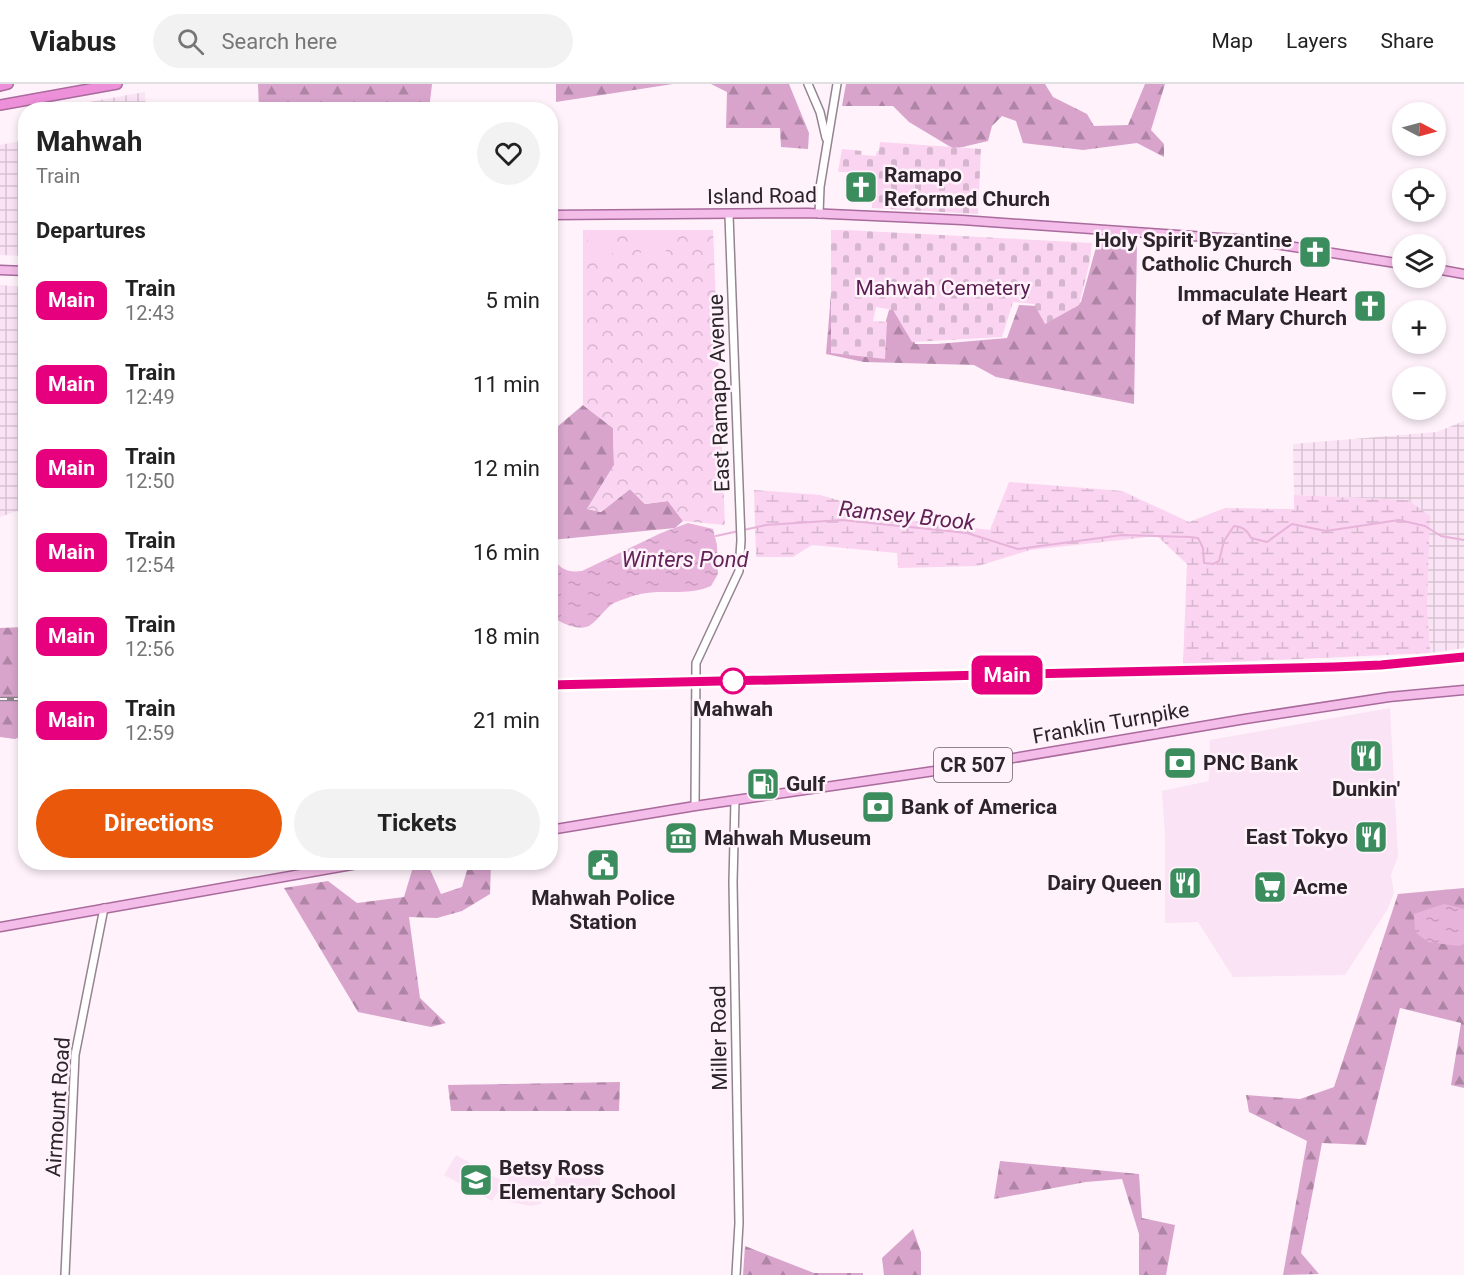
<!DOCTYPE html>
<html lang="en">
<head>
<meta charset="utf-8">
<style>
  :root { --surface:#fff; --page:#f2f2f2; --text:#222; --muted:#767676; --line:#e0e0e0; --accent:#ea580c }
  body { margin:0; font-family:Roboto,sans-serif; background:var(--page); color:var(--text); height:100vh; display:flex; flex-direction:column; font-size:22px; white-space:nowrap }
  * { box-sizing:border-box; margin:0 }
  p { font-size:20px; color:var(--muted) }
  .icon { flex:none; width:33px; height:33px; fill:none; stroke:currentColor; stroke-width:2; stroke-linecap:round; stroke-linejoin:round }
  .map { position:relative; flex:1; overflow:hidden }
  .panel { position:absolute; left:18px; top:18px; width:540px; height:768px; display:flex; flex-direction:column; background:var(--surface); border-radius:24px; box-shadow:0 3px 9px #0003 }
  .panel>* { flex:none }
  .badge { padding:0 12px; border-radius:9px; font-size:21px; line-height:39px }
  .needle { width:39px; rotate:96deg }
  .buttons { position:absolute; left:1392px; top:18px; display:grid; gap:12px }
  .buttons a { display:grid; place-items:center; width:54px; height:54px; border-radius:50%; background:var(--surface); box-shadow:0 3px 9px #0003; font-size:30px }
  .map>.badge { position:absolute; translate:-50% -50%; box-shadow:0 0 0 3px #fff }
  h2 { padding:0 18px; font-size:22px; line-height:54px }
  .round { display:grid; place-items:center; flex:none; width:63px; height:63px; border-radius:32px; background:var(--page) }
  .head { display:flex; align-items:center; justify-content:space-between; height:102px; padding:0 18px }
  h1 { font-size:28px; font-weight:700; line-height:45px }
  .action { display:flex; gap:12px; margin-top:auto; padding:12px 18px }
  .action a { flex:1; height:69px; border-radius:36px; background:var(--accent); color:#fff; font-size:24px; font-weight:700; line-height:69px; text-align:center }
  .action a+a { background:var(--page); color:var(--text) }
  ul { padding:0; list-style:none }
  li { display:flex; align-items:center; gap:18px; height:84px; padding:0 18px }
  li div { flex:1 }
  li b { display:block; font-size:22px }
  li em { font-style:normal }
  li .badge { min-width:66px; font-weight:700; text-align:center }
  header { display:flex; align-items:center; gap:36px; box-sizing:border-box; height:84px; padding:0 30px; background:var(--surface); border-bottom:2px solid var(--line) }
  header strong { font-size:28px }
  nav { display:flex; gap:33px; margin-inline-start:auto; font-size:21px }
  .search { width:420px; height:54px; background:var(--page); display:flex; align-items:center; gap:15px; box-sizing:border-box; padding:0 21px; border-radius:33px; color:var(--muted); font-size:22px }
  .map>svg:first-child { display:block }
</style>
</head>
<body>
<header>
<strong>Viabus</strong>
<div class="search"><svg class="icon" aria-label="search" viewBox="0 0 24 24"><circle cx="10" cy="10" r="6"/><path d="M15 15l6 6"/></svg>Search here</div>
<nav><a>Map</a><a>Layers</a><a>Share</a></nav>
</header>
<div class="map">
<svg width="1464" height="1191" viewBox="0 0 1464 1191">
  <defs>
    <pattern id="industrial-grid" width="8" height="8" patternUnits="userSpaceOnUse" patternTransform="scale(1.5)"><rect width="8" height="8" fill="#fae3f4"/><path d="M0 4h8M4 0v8" fill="none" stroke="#d6c3d1"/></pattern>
    <pattern id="forest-firs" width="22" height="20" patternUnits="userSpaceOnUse" patternTransform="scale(1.5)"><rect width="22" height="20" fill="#d8a4cc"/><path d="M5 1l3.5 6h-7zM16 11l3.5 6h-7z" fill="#af85a6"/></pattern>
    <pattern id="wetland-marsh" width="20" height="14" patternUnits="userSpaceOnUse" patternTransform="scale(1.5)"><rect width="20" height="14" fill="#fad4f0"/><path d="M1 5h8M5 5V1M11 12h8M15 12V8" fill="none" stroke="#d6b6ce"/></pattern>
    <pattern id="cemetery-stones" width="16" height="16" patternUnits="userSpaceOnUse" patternTransform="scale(1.5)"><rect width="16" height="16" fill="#fad4f0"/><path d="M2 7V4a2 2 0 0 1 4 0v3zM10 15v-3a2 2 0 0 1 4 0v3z" fill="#d6b6ce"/></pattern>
    <pattern id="park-crowns" width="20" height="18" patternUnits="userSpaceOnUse" patternTransform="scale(1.5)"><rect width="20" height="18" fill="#fad4f0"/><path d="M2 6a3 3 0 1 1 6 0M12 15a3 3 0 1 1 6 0" fill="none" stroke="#d6b6ce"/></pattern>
    <pattern id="water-ripples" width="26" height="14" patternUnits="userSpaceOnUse" patternTransform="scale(1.5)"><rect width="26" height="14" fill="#e8b3db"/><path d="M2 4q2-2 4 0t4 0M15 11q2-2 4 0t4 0" fill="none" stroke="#c79abc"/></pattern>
  </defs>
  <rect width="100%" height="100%" fill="#fff2fb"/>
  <g fill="#fae3f4">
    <polygon points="1390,624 1398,772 1391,791 1394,809 1387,826 1345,891 1233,893 1198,838 1165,839 1165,752 1162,707 1209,697 1210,656"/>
    <polygon points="456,1071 502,1097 508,1098 509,1092 539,1091 540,1087 549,1085 550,1101 555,1100 555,1092 563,1091 565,1094 588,1094 589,1089 600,1089 600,1116 556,1117 555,1107 545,1107 545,1115 541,1116 541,1120 531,1122 505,1117 505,1108 498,1108 492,1117 444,1091"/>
  </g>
  <g fill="url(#industrial-grid)">
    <polygon points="145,8 146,25 50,25"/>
    <polygon points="25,56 25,172 0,171 0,61"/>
    <polygon points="0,201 25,203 26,424 0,433"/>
    <polygon points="1464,337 1464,564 1430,569 1427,518 1408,416 1294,411 1293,360 1437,348"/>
  </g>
  <g fill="url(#forest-firs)">
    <polygon points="258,0 432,0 429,26 259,25"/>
    <polygon points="556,0 673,0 556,18"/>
    <polygon points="711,0 789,0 809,49 808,65 781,63 780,44 726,44 727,8"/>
    <polygon points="846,0 1045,0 1053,13 1087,30 1094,42 1128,41 1145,0 1165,0 1151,46 1164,60 1164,73 1137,59 1083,66 1023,59 1016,37 1002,32 992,42 988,57 954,65 909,38 893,22 842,22"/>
    <polygon points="1098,156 1137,161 1134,320 996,293 974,281 864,278 826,270 834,174 853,255 884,244 889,226 897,222 905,228 915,260 937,260 1007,254 1019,221 1074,224 1081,218"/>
    <polygon points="583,321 613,344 614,381 587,425 601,428 630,405 645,420 668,417 683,437 675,444 551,456 551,439 558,426 551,419 551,345 557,343"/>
    <polygon points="25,543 25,651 15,655 0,653 0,544"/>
    <polygon points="491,779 490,810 462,827 437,834 409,833 420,914 446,939 431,943 358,928 284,804 328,797 357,819 404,813 413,783 428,781 441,810 462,803 468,783"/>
    <polygon points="1464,804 1464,1004 1451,1001 1461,939 1400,924 1366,1061 1322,1059 1301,1169 1319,1190 1283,1191 1307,1057 1249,1028 1246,1011 1300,1015 1334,1003 1398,810"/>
    <polygon points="620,998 619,1027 451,1027 448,1001"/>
    <polygon points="1000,1077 1139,1090 1142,1134 1175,1141 1166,1191 1139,1191 1139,1150 1122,1095 1086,1098 994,1115"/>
    <polygon points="913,1145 921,1168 921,1191 884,1191 882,1174"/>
    <polygon points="745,1162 814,1189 863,1189 863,1191 743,1191"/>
  </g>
  <polygon fill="url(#wetland-marsh)" points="1009,398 1122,407 1189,438 1225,424 1294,425 1294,411 1408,416 1430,432 1427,518 1430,569 1183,580 1187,480 1157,452 1030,466 978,482 898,484 897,469 812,461 793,473 756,473 754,406 820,411 915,437 990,446"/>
  <g fill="url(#cemetery-stones)">
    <polygon points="880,58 981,65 978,130 872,124 873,88 838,88 842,65 862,67 862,71 876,72 877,67 879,67"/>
    <polygon points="831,146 845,146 1092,159 1090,177 1079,221 1045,240 1034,220 1013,218 1002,253 912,258 893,226 876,223 873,237 887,238 885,275 831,269"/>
  </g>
  <polygon fill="url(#park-crowns)" points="583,146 713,146 725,441 683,437 668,417 645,420 630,405 601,428 587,425 614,381 613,344 583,321"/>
  <g fill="#fad4f0">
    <polygon points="641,147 666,147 666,161 641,162"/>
    <polygon points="612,148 612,160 588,160 588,149"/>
    <rect x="641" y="163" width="25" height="15"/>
    <polygon points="612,165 612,177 588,177 588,166"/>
  </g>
  <g fill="url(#water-ripples)">
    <path d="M688,439L713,445L717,461L718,490L711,502C687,513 661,504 636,511C629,513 621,516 614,519C605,524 594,542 586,543C574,546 560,538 551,532V470C558,484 566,489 582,487L661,449Z"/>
    <polygon points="1444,820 1464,825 1464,860 1458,862 1428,858 1415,848 1414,830"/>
  </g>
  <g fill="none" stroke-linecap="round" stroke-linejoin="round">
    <path stroke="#e8b3db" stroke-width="2" d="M716,452L766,441L842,436L967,449L1018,465L1122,451L1190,453L1198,454L1203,464L1204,479L1213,480L1219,477L1224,457L1234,442C1243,443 1247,446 1251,454L1267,458L1292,440L1326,447L1399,436L1425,442L1441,452L1464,456"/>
    <defs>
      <g id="minor">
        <polyline points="808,0 820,28 826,54"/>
        <polyline points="819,130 820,103 837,0"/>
        <polyline points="735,716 733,798 739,1139 736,1191"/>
        <polyline points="695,722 696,579 739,487 741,456 729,131"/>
        <polyline points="65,1191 75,971 104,824"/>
      </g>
      <g id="major">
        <polyline points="550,131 808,129 962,136 1250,156 1402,180"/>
        <polyline points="1436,185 1464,190"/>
        <polyline points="0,186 26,187"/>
        <polyline points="550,746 695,722 948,685 1245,635 1389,613 1464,606"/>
        <polyline points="0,843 369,778"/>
      </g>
      <g id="highway">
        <polyline points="0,2 8,0"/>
        <polyline points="0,21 117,0"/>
      </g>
    </defs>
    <use href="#minor" stroke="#93848f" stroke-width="10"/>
    <use href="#major" stroke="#a96a9c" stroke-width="11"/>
    <use href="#highway" stroke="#a96a9c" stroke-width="12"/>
    <use href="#minor" stroke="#fff" stroke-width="7"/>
    <use href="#major" stroke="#f4bce8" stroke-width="8"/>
    <use href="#highway" stroke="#ed8fd9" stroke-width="9"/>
    <defs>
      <g id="rail">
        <polyline points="550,601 1334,583 1381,581 1464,573"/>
        <polyline points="0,615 26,615"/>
      </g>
    </defs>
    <use href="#rail" stroke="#8d848b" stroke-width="4.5"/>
    <use href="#rail" stroke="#fff2fb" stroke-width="2" stroke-dasharray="7" stroke-linecap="butt"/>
  </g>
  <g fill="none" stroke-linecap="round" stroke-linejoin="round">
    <defs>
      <polyline id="line" points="550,601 1334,583 1381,581 1464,573"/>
    </defs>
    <use href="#line" stroke="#fff" stroke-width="14"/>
    <use href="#line" stroke="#e6007e" stroke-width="9"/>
  </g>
  <defs>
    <symbol id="church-square" viewBox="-11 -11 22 22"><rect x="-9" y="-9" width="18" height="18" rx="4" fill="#3c8d5e" stroke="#fff2fb"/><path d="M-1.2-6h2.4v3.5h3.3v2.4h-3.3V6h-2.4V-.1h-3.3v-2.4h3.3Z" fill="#fff"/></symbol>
    <symbol id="restaurant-square" viewBox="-11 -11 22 22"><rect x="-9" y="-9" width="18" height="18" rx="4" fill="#3c8d5e" stroke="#fff2fb"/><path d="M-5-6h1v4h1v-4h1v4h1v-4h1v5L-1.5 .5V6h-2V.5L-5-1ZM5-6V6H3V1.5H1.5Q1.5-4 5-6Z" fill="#fff"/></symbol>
    <symbol id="bank-square" viewBox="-11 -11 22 22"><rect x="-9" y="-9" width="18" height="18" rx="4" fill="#3c8d5e" stroke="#fff2fb"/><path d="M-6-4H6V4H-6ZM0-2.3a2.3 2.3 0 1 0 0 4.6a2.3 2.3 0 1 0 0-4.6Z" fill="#fff"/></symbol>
    <symbol id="fuel-square" viewBox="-11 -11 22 22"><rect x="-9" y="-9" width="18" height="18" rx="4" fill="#3c8d5e" stroke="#fff2fb"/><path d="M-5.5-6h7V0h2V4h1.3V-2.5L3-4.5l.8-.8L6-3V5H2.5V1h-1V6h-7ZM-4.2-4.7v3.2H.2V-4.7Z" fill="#fff"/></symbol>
    <symbol id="museum-square" viewBox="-11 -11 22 22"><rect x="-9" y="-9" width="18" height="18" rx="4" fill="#3c8d5e" stroke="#fff2fb"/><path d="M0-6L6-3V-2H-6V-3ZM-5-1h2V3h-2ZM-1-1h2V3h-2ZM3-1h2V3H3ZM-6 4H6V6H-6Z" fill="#fff"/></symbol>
    <symbol id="civic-square" viewBox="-11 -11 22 22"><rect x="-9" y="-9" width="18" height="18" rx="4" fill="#3c8d5e" stroke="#fff2fb"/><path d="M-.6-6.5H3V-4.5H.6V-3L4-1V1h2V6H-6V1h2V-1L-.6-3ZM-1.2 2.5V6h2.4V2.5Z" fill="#fff"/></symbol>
    <symbol id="supermarket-square" viewBox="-11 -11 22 22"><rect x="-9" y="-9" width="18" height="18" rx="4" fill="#3c8d5e" stroke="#fff2fb"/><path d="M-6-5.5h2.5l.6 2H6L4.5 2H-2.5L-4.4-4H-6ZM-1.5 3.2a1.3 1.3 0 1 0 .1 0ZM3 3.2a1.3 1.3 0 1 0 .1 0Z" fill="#fff"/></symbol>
    <symbol id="school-square" viewBox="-11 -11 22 22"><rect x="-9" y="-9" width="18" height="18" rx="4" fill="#3c8d5e" stroke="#fff2fb"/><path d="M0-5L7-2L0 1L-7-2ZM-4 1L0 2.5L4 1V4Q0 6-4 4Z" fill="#fff"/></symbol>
  </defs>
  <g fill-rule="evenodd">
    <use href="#church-square" x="842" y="84" width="38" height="38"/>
    <use href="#church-square" x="1296" y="149" width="38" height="38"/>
    <use href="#church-square" x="1351" y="203" width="38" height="38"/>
    <use href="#restaurant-square" x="1347" y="653" width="38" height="38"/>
    <use href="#bank-square" x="1161" y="660" width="38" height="38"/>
    <use href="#fuel-square" x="744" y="681" width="38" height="38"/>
    <use href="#bank-square" x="859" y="704" width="38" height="38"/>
    <use href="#restaurant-square" x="1352" y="734" width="38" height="38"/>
    <use href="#museum-square" x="662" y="735" width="38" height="38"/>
    <use href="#civic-square" x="584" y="762" width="38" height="38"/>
    <use href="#restaurant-square" x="1166" y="780" width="38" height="38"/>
    <use href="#supermarket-square" x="1251" y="784" width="38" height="38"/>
    <use href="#school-square" x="457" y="1077" width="38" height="38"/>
  </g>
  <circle fill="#fff" stroke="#e6007e" stroke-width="3" cx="733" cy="597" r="12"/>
  <g text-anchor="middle" stroke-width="5" stroke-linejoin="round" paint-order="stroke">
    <rect fill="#fff2fb" stroke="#6b6269" stroke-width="1.5" x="934" y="664" width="78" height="34" rx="4.5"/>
    <g font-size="20" font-weight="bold" fill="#2b252a">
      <text x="973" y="688">CR 507</text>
    </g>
    <g font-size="21" font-weight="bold" fill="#2b252a" stroke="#fff2fb" text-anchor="start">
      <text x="884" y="98">Ramapo<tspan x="884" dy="24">Reformed Church</tspan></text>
      <text x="1292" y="163" text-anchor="end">Holy Spirit Byzantine<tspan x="1292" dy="24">Catholic Church</tspan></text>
      <text x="1347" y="217" text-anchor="end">Immaculate Heart<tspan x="1347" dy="24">of Mary Church</tspan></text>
      <text x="1203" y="686">PNC Bank</text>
      <text x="786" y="707">Gulf</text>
      <text x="1366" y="712" text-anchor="middle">Dunkin'</text>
      <text x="901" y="730">Bank of America</text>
      <text x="1348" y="760" text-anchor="end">East Tokyo</text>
      <text x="704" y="761">Mahwah Museum</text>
      <text x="1162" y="806" text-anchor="end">Dairy Queen</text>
      <text x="1293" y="810">Acme</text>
      <text x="603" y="821" text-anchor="middle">Mahwah Police<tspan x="603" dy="24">Station</tspan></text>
      <text x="499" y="1091">Betsy Ross<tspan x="499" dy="24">Elementary School</tspan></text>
    </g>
    <g font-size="21" fill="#2b252a" stroke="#fff2fb">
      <text transform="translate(762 112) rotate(-1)" y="7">Island Road</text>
      <text transform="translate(719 309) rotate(-92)" y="7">East Ramapo Avenue</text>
      <text transform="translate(1111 639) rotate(-10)" y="7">Franklin Turnpike</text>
      <text transform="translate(719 954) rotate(-91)" y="7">Miller Road</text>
      <text transform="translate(58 1023) rotate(-86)" y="7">Airmount Road</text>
    </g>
    <g font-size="21" fill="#5a1d50" stroke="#fff2fb">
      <text x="943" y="211">Mahwah Cemetery</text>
    </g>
    <g font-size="21" font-weight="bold" fill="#2b252a" stroke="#fff2fb">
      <text x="733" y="632">Mahwah</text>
    </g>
    <g font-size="22" font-style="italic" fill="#612356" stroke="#fff2fb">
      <text transform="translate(907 431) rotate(6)" y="8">Ramsey Brook</text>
      <text x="685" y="483">Winters Pond</text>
    </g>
  </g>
</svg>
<div class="buttons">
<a><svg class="needle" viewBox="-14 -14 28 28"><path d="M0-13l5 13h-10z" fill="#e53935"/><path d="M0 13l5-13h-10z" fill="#767676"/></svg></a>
<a><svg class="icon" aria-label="locate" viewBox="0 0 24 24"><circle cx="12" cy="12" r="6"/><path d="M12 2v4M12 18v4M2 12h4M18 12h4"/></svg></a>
<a><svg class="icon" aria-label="layers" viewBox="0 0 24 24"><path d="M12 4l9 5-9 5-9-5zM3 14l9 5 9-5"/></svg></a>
<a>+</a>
<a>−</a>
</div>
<b class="badge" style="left:1007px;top:591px;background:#e6007e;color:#fff">Main</b>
<section class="panel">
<div class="head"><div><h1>Mahwah</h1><p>Train</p></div><a class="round"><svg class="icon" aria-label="heart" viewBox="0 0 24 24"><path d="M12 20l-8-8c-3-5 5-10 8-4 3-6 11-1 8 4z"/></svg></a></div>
<h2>Departures</h2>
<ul>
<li><span class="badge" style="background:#e6007e;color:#fff">Main</span><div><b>Train</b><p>12:43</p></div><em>5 min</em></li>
<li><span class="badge" style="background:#e6007e;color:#fff">Main</span><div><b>Train</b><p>12:49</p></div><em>11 min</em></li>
<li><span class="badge" style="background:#e6007e;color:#fff">Main</span><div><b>Train</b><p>12:50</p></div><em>12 min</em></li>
<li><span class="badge" style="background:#e6007e;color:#fff">Main</span><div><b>Train</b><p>12:54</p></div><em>16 min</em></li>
<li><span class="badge" style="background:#e6007e;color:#fff">Main</span><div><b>Train</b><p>12:56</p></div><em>18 min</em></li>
<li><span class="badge" style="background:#e6007e;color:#fff">Main</span><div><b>Train</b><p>12:59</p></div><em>21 min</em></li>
</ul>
<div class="action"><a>Directions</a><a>Tickets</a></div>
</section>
</div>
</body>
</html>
